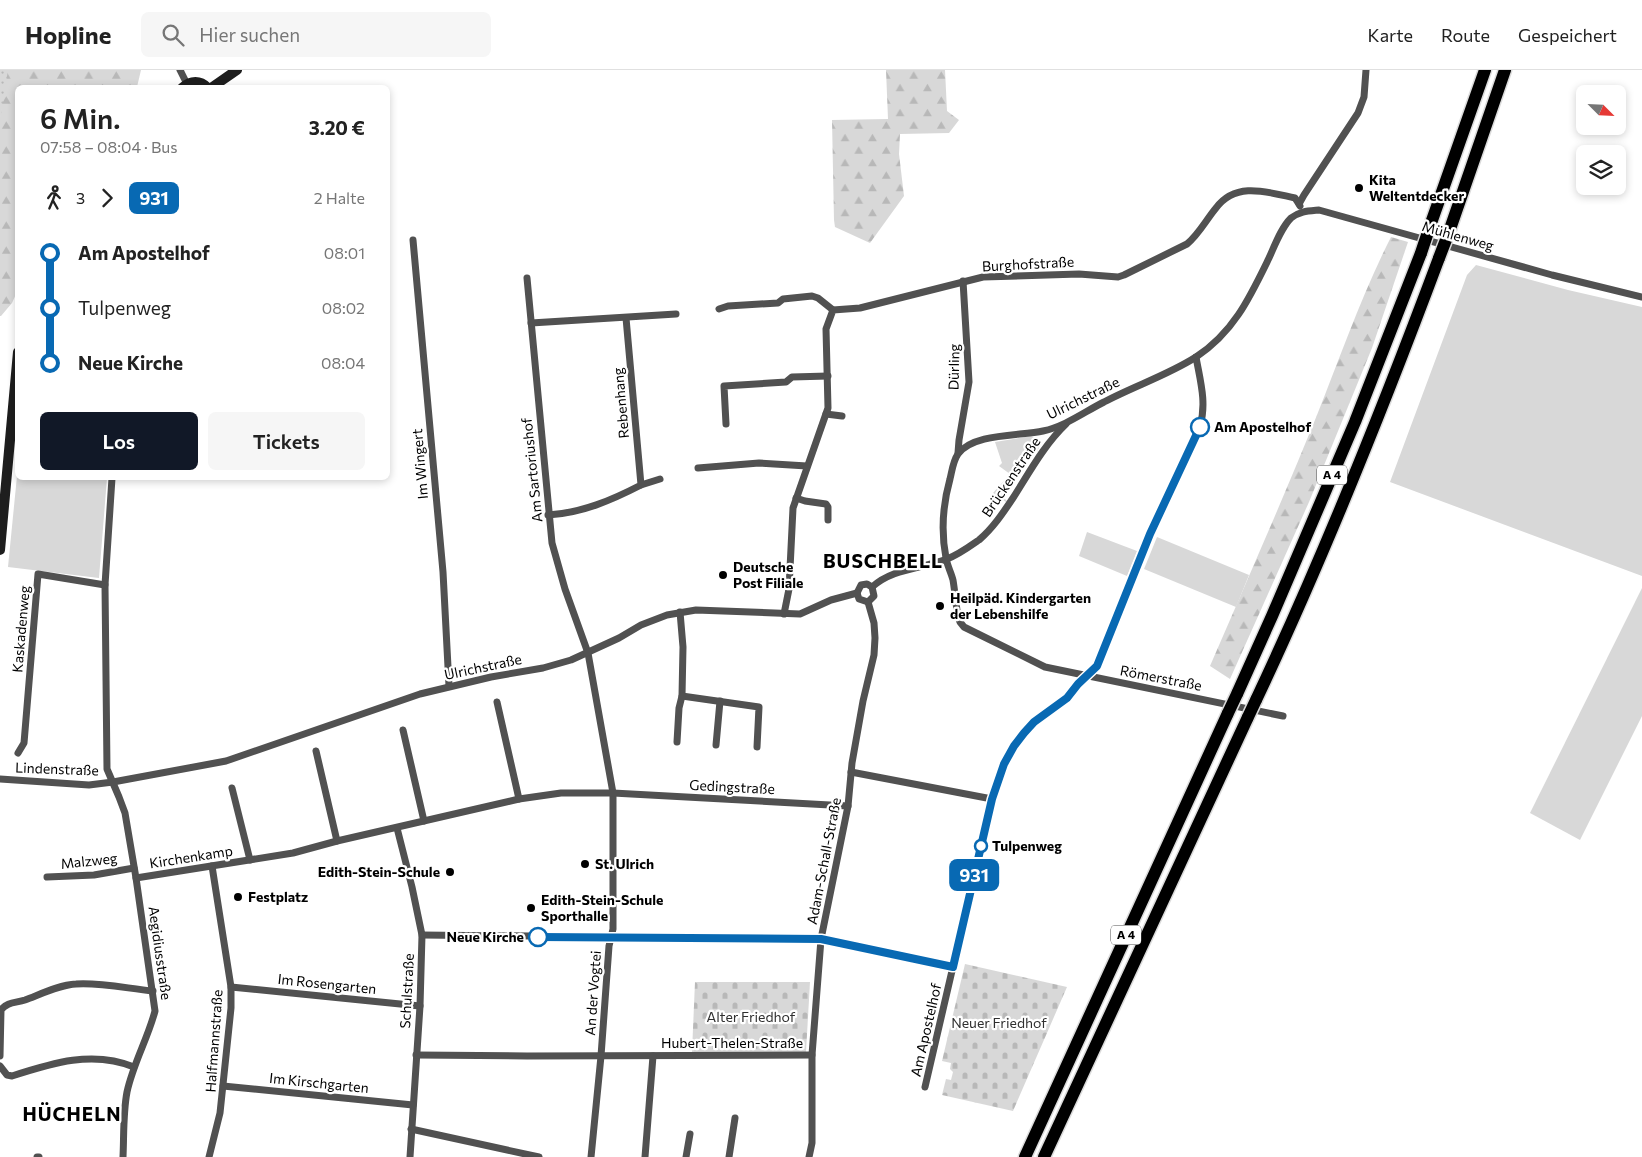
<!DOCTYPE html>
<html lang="de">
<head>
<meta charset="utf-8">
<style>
  :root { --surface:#fff; --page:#f6f6f6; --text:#222; --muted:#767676; --line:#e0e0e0; --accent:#111827 }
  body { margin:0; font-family:Commissioner,sans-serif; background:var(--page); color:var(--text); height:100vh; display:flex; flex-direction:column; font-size:19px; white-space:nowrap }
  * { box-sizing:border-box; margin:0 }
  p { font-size:16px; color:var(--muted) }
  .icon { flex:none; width:28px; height:28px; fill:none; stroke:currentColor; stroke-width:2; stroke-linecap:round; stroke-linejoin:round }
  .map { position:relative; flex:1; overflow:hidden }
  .drawer { position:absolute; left:15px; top:15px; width:375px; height:395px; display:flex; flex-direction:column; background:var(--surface); border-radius:8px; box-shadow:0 2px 8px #0003 }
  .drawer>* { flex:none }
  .badge { padding:0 10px; border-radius:8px; font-size:18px; line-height:32px }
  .needle { width:32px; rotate:114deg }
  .tools { position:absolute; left:1576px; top:15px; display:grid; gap:10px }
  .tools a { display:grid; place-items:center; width:50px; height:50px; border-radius:8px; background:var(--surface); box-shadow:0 2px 8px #0003; font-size:25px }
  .map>.badge { position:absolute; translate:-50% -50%; box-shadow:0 0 0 2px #fff }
  .legs { display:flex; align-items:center; gap:8px; height:55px; padding:0 25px; font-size:16px }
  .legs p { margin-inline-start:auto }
  .summary { display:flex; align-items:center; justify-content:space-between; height:85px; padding:0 25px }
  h1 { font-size:28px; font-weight:600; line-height:38px }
  .button { display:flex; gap:10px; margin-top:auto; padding:10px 25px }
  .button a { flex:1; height:58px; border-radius:8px; background:var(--accent); color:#fff; font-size:20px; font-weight:600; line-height:58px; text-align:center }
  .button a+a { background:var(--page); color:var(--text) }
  ul { padding:0 25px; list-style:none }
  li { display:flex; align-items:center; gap:18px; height:55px; font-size:19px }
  li i { display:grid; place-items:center; width:8px; height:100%; margin:0 6px; background:currentColor }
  li i::after { content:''; width:12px; height:12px; margin:-6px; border:4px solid; border-radius:50%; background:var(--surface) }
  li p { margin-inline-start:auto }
  li:first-child i { background:linear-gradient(#0000 50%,currentColor 0) }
  li:last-child i { background:linear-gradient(currentColor 50%,#0000 0) }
  header { display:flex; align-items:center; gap:30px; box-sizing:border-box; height:70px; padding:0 25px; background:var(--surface); border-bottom:1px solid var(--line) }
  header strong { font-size:24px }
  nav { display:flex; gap:28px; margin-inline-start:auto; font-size:18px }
  .search { width:350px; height:45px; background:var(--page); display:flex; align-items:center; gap:12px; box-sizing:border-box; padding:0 18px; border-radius:8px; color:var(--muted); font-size:19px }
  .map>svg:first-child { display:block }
</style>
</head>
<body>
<header>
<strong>Hopline</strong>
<div class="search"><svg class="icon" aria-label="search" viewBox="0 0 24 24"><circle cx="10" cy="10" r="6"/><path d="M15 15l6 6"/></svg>Hier suchen</div>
<nav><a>Karte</a><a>Route</a><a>Gespeichert</a></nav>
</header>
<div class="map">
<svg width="1642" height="1087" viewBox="0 0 1642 1087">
  <defs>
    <pattern id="forest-firs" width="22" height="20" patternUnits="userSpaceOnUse" patternTransform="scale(1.25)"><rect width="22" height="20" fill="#d8d8d8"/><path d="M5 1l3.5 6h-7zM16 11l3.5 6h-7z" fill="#b8b8b8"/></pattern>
    <pattern id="cemetery-stones" width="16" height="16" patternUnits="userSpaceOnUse" patternTransform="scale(1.25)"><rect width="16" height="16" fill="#d8d8d8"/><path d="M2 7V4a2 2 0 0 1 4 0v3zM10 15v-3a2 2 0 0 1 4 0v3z" fill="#b8b8b8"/></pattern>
    <pattern id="park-dots" width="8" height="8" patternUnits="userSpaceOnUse" patternTransform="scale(1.25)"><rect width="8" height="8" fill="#d8d8d8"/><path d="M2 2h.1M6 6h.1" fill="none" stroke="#b8b8b8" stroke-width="1.8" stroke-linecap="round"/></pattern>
  </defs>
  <rect width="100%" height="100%" fill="#fff"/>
  <g fill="#d8d8d8">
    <polygon points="1476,195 1568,220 1642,237 1642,506 1390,412 1467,205"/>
    <polygon points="1031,366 1039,370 1040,375 1037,382 1034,378 1003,427 1007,431 1006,432 993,423 1010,404 999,396 1002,393 995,372"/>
    <polygon points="17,406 107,408 99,508 8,497"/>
    <polygon points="1087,462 1137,481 1127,506 1079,486"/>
    <polygon points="1157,467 1249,505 1236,537 1144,499"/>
    <polygon points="1642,518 1642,646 1580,770 1530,743"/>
  </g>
  <g fill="url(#forest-firs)">
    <polygon points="7,0 141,0 137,17 18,18 17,222 12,233 1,246 0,246 0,47"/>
    <polygon points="886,0 945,0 947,41 959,50 949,63 900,64 899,84 904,126 870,173 835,157 834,150 832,50 888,49"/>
    <path d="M1391,167L1408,172L1372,278L1309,432L1230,609L1210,596C1246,513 1283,429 1317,345C1341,285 1362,224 1391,167Z"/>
  </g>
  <g fill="url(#cemetery-stones)">
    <polygon points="965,894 1067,917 1013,1041 942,1025 946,1009 951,1010 953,1002 950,999 951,993 942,991"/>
    <polygon points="695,912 810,912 806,982 692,982"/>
  </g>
  <polygon fill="url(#park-dots)" points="0,0 8,0 0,51"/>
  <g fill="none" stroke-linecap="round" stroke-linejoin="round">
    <defs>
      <g id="highway">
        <polyline points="1430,156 1485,0"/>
        <polyline points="1449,162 1505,0"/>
        <polyline points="1237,624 1272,546 1355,352 1421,183"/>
        <path d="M1256,630C1324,486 1383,338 1439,188"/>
        <polyline points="1025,1087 1228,643"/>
        <polyline points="1044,1087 1248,647"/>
      </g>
    </defs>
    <use href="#highway" stroke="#dbdbdb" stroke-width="15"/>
    <g stroke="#515151" stroke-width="7">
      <polyline points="180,0 187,14"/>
      <polyline points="1300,136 1299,134 1304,125 1358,43 1364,27 1366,0"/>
      <polyline points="413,170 443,502 449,616"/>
      <polyline points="527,208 552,473 565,519 588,583 613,723 613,859 609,876 601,986 591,1087"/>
      <polyline points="719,239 728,236 778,233 783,229 812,226 818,228 833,240"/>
      <polyline points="531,253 676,244"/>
      <polyline points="826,344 842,346"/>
      <polyline points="726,354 724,316 786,312 792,307 828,306"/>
      <polyline points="958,383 959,370 969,312 963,211"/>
      <polyline points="698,398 759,393 807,396"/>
      <path d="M112,408L105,515L107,699L119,727L125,743L136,808L155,941C148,968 133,994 127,1022C123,1043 124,1065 123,1087"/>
      <polyline points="641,415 660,409"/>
      <polyline points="796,428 805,431 826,434 828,437 828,450"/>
      <path d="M548,445C582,443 612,430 641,415L626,248"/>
      <path d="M872,517C893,498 921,499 947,489C958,485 969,477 979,470C993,458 1003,443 1013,428C1029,403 1044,375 1066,354"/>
      <polyline points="857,523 861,515 867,514 872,517"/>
      <polyline points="857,523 859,529 868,532"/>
      <polyline points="868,532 874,526 872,517"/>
      <polyline points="680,542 683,577 682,626 759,637 757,677"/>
      <path d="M784,544L789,519L793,438L828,338L826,259L833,240L860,238L983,207L1079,204L1118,207L1124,205L1187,174C1199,164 1206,150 1216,138C1236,111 1267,122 1295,128L1299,134"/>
      <polyline points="497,632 519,729"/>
      <path d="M1283,646L1045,597L964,557L960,552L958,547C956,535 955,522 953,510C951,502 947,495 946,488C941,462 943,434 950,409C952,401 953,391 958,384C973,363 1020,366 1043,361C1066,356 1084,342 1104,332C1134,316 1168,305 1196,287C1234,262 1250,227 1269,188C1275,175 1281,158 1291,148C1300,141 1308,141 1319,140L1552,205L1642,227"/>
      <polyline points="403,660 424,751"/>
      <polyline points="677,672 679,638 682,626"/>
      <polyline points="716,675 720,631"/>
      <polyline points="316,681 337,771"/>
      <polyline points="18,683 24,673 38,504 105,515"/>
      <polyline points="851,702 992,729"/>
      <polyline points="0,709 89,715 113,712 226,691 420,624 491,607 543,598 571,590 619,568 641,555 667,545 696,540 800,544 831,530 857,523"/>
      <polyline points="232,718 250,790"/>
      <polyline points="397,758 412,817 422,865 420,936 410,1087"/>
      <polyline points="47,807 94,805 134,798"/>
      <polyline points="136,808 293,783 337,771 519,729 561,723 613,723 848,736"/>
      <polyline points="422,865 821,869 953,897"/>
      <polyline points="231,917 420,936"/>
      <polyline points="416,985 527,986 812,985"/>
      <path d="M0,986L1,940C7,932 16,933 25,930C41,924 59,915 76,914C99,912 130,919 153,921"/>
      <path d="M0,996L7,1005L12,1006C52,993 93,980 134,997"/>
      <polyline points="223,1016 413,1035"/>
      <path d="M925,1017L981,776L992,729L1004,694L1013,676L1024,663L1035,652L1067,628L1078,614L1097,595L1150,464L1200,356C1207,333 1200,310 1196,287"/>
      <polyline points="411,1059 539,1087"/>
      <polyline points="37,1087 39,1087"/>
      <polyline points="209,1087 220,1043 231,938 231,917 212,796"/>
      <polyline points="645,1087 653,986"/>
      <polyline points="686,1087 690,1064"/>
      <polyline points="729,1087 735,1048"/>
      <polyline points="809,1087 812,1073 812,985 821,869 848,736 852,693 863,631 874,585 875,568 874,553 868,532"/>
    </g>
    <g stroke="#1e1e1e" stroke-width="10">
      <path d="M182,18C191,10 200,10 208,18"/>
      <polyline points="211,18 237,0"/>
      <polyline points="0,480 18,282"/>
    </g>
    <use href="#highway" stroke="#000" stroke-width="12"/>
    <defs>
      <g id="highway-bridge">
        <polyline points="1421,183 1430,156"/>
        <polyline points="1439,188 1449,162"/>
        <polyline points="1228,643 1237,624"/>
        <polyline points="1248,647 1256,630"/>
      </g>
    </defs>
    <use href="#highway-bridge" stroke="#dbdbdb" stroke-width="15" stroke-linecap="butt"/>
    <use href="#highway-bridge" stroke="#000" stroke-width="12"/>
  </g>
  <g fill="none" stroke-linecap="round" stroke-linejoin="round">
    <defs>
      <polyline id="line-1" points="538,867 821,869 953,897 992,729 1004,694 1014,676 1024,663 1034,652 1067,628 1078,614 1097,596 1150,464 1200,357"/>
    </defs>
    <use href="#line-1" stroke="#fff" stroke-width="11"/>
    <use href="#line-1" stroke="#0869b3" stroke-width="8"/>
  </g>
  <g fill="#000" stroke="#fff" stroke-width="2">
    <circle cx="1359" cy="118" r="5"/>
    <circle cx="723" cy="505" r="5"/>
    <circle cx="940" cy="536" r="5"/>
    <circle cx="585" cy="794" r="5"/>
    <circle cx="450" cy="802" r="5"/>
    <circle cx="238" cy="827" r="5"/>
    <circle cx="531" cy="838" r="5"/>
  </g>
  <g fill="#fff" stroke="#0869b3" stroke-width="2.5">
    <circle cx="1200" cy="357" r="9"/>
    <circle cx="981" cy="776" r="6"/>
    <circle cx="538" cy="867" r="9"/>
  </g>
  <g text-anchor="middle" stroke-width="4.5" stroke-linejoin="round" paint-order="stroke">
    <g fill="#fff" stroke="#4c4c4c" stroke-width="1">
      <rect x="1317" y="395.5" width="30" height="19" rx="4"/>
      <rect x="1111" y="855.5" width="30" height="19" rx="4"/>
    </g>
    <g font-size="12" font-weight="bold" fill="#000">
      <text x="1332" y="409">A 4</text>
      <text x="1126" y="869">A 4</text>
    </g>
    <g font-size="14" font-weight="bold" fill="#000" stroke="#fff" text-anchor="start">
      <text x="1369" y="115">Kita<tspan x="1369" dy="16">Weltentdecker</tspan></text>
      <text x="733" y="502">Deutsche<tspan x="733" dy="16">Post Filiale</tspan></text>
      <text x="950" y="533">Heilpäd. Kindergarten<tspan x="950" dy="16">der Lebenshilfe</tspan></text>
      <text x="595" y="799">St. Ulrich</text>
      <text x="440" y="807" text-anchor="end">Edith-Stein-Schule</text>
      <text x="248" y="832">Festplatz</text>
      <text x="541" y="835">Edith-Stein-Schule<tspan x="541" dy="16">Sporthalle</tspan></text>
    </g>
    <g font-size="14" fill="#000" stroke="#fff">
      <text transform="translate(1458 166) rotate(16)" y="5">Mühlenweg</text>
      <text transform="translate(1028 194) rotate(-3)" y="5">Burghofstraße</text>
      <text transform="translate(954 297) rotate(-89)" y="5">Dürling</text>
      <text transform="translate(1083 328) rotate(-26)" y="5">Ulrichstraße</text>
      <text transform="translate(621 333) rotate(-95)" y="5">Rebenhang</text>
      <text transform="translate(420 394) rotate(-95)" y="5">Im Wingert</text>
      <text transform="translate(532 400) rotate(-96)" y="5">Am Sartoriushof</text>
      <text transform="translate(1011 407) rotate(-56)" y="5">Brückenstraße</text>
      <text transform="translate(21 559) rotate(-85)" y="5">Kaskadenweg</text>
      <text transform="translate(483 597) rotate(-12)" y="5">Ulrichstraße</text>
      <text transform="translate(1161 608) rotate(11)" y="5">Römerstraße</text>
      <text transform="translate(57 699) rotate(2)" y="5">Lindenstraße</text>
      <text transform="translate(732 717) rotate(3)" y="5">Gedingstraße</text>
      <text transform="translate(191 787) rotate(-9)" y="5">Kirchenkamp</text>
      <text transform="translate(89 791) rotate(-6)" y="5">Malzweg</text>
      <text transform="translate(824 791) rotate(-79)" y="5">Adam-Schall-Straße</text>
      <text transform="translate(160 883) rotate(82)" y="5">Aegidiusstraße</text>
      <text transform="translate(327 914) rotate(6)" y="5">Im Rosengarten</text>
      <text transform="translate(407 921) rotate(-87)" y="5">Schulstraße</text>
      <text transform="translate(593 923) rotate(-86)" y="5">An der Vogtei</text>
      <text transform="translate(926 960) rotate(-77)" y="5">Am Apostelhof</text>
      <text transform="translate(214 971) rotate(-86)" y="5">Halfmannstraße</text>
      <text x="732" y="978">Hubert-Thelen-Straße</text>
      <text transform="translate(319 1013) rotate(6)" y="5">Im Kirschgarten</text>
    </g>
    <g font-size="14" font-weight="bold" fill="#000" stroke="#fff" text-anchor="start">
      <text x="1214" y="362">Am Apostelhof</text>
      <text x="992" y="781">Tulpenweg</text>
      <text x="524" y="872" text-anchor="end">Neue Kirche</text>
    </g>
    <g font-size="14" fill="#2f2f2f" stroke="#fff">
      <text x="751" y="952">Alter Friedhof</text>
      <text x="999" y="958">Neuer Friedhof</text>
    </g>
    <g font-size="19" font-weight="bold" letter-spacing="1" fill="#000" stroke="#fff">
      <text x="883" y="498">BUSCHBELL</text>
      <text x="72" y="1051">HÜCHELN</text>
    </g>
  </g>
</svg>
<div class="tools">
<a><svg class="needle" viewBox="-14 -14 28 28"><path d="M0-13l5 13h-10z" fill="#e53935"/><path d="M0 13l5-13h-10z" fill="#767676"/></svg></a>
<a><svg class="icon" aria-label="layers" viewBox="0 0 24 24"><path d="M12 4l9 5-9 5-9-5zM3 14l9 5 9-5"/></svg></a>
</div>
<b class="badge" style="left:974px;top:805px;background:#0869b3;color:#fff">931</b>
<section class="drawer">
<div class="summary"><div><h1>6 Min.</h1><p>07:58 – 08:04 · Bus</p></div><b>3.20 €</b></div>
<div class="legs"><svg class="icon" aria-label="walk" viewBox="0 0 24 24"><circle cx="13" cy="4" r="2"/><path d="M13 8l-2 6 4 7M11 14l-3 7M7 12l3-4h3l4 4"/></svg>3<svg class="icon" aria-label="forward" viewBox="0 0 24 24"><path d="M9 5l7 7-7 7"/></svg><b class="badge" style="background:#0869b3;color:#fff">931</b><p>2 Halte</p></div>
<ul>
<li><i style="color:#0869b3"></i><b>Am Apostelhof</b><p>08:01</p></li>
<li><i style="color:#0869b3"></i><span>Tulpenweg</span><p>08:02</p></li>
<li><i style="color:#0869b3"></i><b>Neue Kirche</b><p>08:04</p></li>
</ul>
<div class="button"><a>Los</a><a>Tickets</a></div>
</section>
</div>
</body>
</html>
